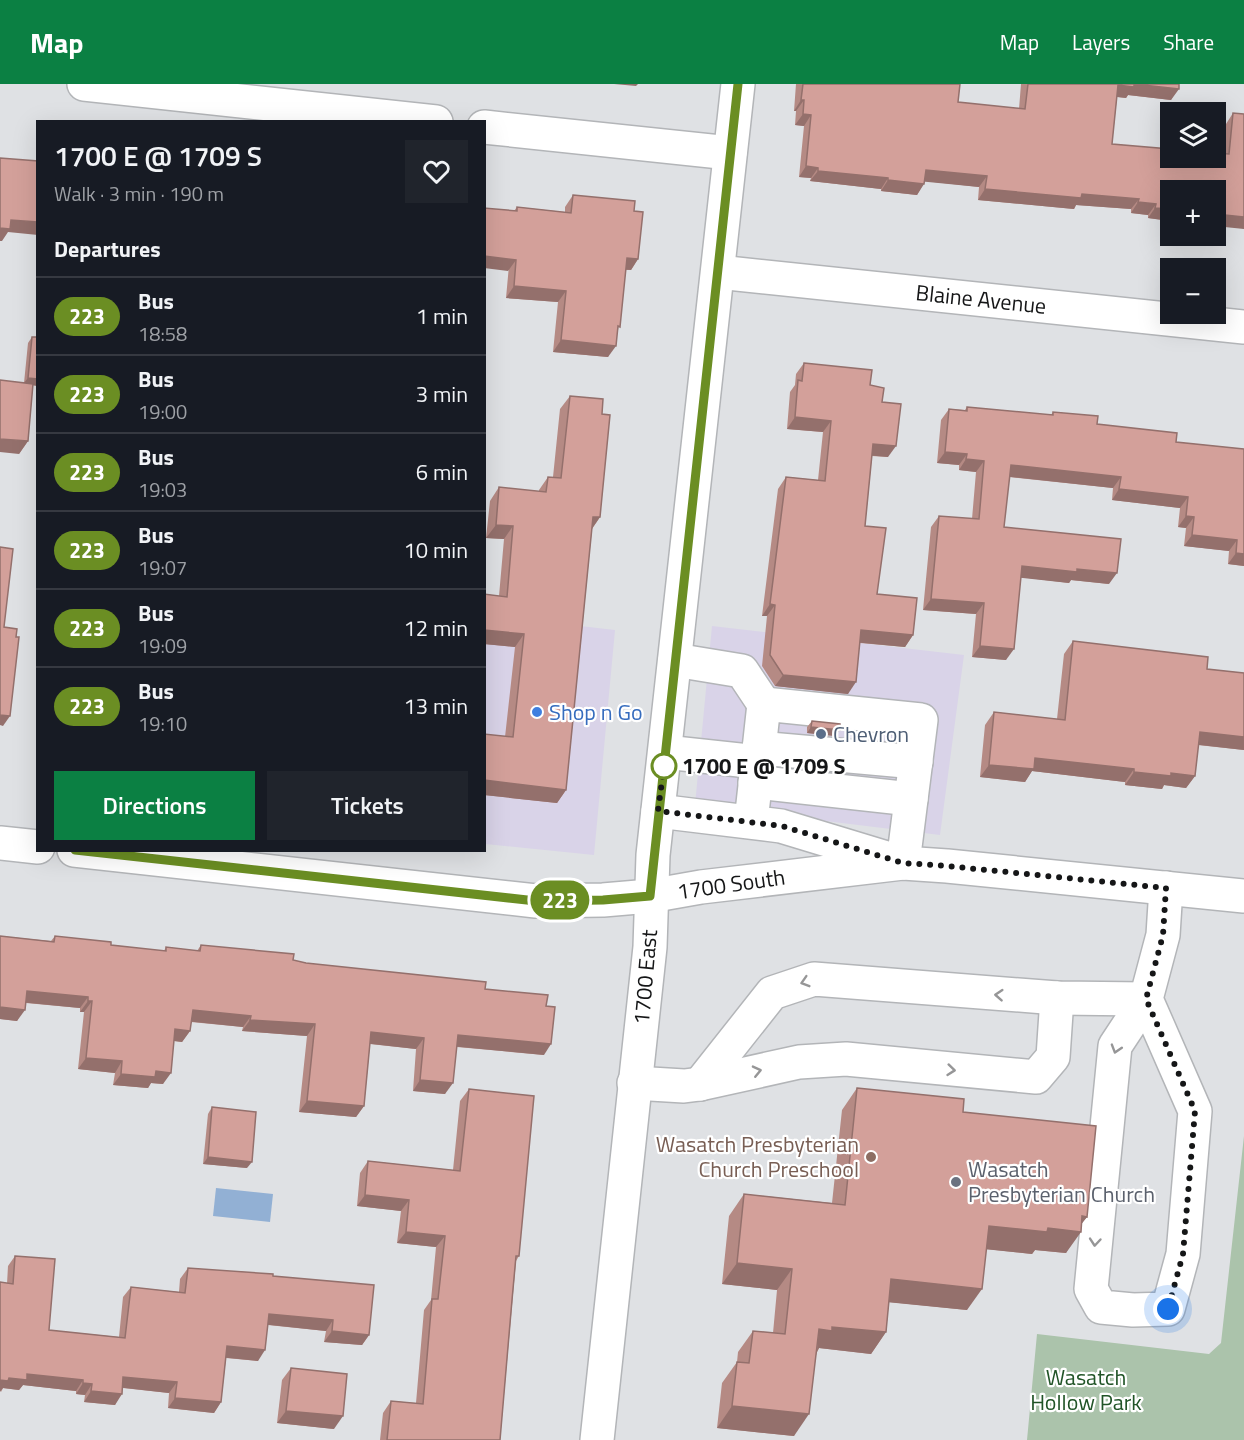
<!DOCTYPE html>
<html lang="en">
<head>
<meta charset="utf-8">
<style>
  :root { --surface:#171b24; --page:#20242c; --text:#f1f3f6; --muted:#9ea1a6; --line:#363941; --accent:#0b8043 }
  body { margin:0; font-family:"Titillium Web",sans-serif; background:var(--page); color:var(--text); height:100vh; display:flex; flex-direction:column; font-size:22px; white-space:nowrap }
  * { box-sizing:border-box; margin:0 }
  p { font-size:20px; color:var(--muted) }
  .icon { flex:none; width:33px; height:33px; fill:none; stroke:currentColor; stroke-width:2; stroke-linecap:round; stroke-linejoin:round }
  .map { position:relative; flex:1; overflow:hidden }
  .side { position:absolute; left:36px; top:36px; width:450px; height:732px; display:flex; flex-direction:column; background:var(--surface); border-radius:0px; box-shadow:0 6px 24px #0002 }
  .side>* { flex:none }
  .badge { padding:0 12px; border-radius:20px; font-size:21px; line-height:39px }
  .buttons { position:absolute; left:1160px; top:18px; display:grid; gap:12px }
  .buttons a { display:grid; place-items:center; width:66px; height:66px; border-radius:0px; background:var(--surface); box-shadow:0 6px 24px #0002; font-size:30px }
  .you { position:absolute; width:30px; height:30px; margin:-15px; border:4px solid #fff; border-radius:50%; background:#1a73e8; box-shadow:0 0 0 9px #1a73e833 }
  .map>.badge { position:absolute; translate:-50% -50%; box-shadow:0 0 0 3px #fff }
  h2 { padding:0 18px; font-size:22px; line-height:54px }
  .round { display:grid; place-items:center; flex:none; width:63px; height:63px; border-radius:0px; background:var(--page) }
  .head { display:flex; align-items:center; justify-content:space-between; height:102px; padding:0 18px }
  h1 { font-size:28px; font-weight:600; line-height:45px }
  .button { display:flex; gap:12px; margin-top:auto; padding:12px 18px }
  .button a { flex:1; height:69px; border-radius:0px; background:var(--accent); color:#fff; font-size:24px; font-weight:600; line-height:69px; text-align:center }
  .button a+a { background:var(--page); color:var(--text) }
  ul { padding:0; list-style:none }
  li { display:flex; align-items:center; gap:18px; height:78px; padding:0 18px; border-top:2px solid var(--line) }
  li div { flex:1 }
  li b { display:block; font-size:22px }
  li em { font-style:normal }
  li .badge { min-width:66px; font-weight:700; text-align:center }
  header { display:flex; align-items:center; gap:36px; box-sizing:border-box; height:84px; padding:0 30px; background:var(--accent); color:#fff }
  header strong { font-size:28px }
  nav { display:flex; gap:33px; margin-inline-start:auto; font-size:21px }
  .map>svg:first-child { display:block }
</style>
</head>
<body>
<header>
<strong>Map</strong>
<nav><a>Map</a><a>Layers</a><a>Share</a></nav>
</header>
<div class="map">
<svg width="1244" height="1356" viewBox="0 0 1244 1356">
  <rect width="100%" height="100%" fill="#dfe1e4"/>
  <g fill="#d9d3e8">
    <polygon points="485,531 615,546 594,771 485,760"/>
    <polygon points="712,542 964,571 940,751 695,721"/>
  </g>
  <polygon fill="#abc3ab" points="1244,1052 1244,1356 1027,1356 1037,1250 1209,1270 1221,1259"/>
  <polygon fill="#92b0d4" points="216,1104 273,1110 270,1138 213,1132"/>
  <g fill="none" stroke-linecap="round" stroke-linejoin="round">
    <defs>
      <g id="minor">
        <polyline points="84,0 436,38"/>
        <polyline points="484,43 730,69"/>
        <polyline points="718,188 1244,243"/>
        <polyline points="675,576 742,587 764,620"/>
        <polyline points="759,664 916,678"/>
        <polyline points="665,668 758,678"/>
        <polyline points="755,698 911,715"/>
        <polyline points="658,727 781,742 903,779 921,636 764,620 751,738"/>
        <polyline points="0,759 38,763"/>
        <polyline points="74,766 536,817 603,816 650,812 701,803 903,779 947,782 1244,812"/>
        <polyline points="1146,915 1195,1027 1183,1170 1168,1225 1133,1226 1101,1223 1091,1205 1115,962 1146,915 1163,851 1166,804"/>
        <polyline points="634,999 684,1002 700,1000 799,978 846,975 1036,993 1053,973 1057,914"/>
        <polyline points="700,1000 772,909 814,895 1057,914 1146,915"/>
        <polyline points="597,1356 650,863 653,771 738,0"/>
      </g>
    </defs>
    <use href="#minor" stroke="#b3b5b8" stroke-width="36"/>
    <use href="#minor" stroke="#fff" stroke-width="33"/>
  </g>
  <g fill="#b58a84">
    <polygon points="796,0 960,0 958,18 1019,25 1021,0 1179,0 1171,16 1128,11 1126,14 1117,13 1112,60 1223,70 1226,40 1233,29 1244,145 1170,106 1170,137 1148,134 1148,131 1131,129 1131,125 1076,121 1074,125 978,116 979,103 925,97 917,111 881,107 881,105 810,97 811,94 799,93 804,42 795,41 796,27 794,27"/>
    <polygon points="573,111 634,127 638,175 631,186 626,186 618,246 608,273 553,268 558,218 506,214 514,127 517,123 565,128 565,123"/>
    <polygon points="32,253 38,253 38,302 33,301 28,357 19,370 24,299 28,259"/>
    <polygon points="804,279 870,301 882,318 888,373 872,372 865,442 877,510 913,551 905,563 860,559 848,610 775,602 762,582 767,532 762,532 778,405 786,393 818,396 823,348 787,345 790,308 795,301 796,290"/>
    <polygon points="570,312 602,330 600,433 592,445 566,706 557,719 484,711 484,650 505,653 515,563 484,560 484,510 499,512 504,455 486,454 490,417 499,403 539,408 539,406 548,393 553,393 560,325"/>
    <polygon points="967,323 1051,331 1053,328 1097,340 1176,358 1244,365 1244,482 1228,480 1229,467 1184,462 1186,444 1178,443 1180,424 1112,416 1113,404 1009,393 1004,443 1109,500 1071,496 1069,499 1020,493 1006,576 972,573 976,530 923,526 931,443 939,432 972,435 976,388 959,386 959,381 937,379 941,336 949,325 965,326"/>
    <polygon points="1073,557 1207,585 1244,589 1244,666 1198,661 1195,692 1186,704 1164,701 1162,705 1125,701 1125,698 1032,687 1025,698 980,693 985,641 994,628 1057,635 1064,570"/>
    <polygon points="812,637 835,652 807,649 807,643"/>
    <polygon points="0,852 51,857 55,852 111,861 164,867 166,863 197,867 201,861 306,879 485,905 544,971 457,963 445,1010 413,1007 416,965 370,960 364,1022 356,1033 299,1028 307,952 242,947 243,943 191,938 190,947 182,958 174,957 163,1000 151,999 148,1004 113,1001 115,989 78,985 84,928 80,928 80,924 26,919 17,937 0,935"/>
    <polygon points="857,1004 963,1028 1087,1133 1081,1140 1066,1169 1035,1166 1032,1170 986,1165 967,1226 889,1218 886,1248 871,1270 819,1264 817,1268 794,1352 717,1344 722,1299 737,1278 738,1268 753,1247 773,1249 777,1206 722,1200 729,1132 744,1110 832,1119 842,1026"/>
    <polygon points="469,1005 519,1172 516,1177 500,1356 380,1356 383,1329 391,1317 416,1319 424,1226 431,1216 436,1163 397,1159 401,1127 357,1122 360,1089 368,1077 453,1086 460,1017"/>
    <polygon points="212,1023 247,1084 203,1080 208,1030"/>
    <polygon points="15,1172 49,1246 119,1253 123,1213 131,1203 179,1208 180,1195 188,1184 273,1192 369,1251 362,1261 324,1258 326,1247 268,1241 258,1277 226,1274 221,1318 214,1329 168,1324 169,1309 123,1304 115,1321 84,1318 85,1311 76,1310 76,1307 23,1301 19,1306 3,1304 1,1308 8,1182"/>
    <polygon points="291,1284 334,1345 277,1339 282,1296"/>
  </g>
  <g fill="#94706c">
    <polygon points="614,0 638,0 636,2"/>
    <polygon points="1134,0 1179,5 1171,16 1128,11 1126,14 1110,12 1118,1"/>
    <polygon points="801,16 804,16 796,27 794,27"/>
    <polygon points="803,30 811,31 804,42 795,41"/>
    <polygon points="806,82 818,84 811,94 799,93"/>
    <polygon points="926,86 987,92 979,103 918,97"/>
    <polygon points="818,87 888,94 881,105 810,97"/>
    <polygon points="888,96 924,100 917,111 881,107"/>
    <polygon points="985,105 1082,110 1139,115 1131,125 1076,121 1074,125 978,116"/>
    <polygon points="1138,118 1156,120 1148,131 1131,129"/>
    <polygon points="1155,124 1170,125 1170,137 1148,134"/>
    <polygon points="1215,130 1244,133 1244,145 1215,142"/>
    <polygon points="11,136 38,138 38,151 8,148 2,157 0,157 0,144"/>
    <polygon points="484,172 516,176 508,187 484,184"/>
    <polygon points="627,174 638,175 631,186 620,185"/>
    <polygon points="514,202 566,207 558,218 506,214"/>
    <polygon points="561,256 616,262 608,273 553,268"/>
    <polygon points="28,294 38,295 38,302 23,300"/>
    <polygon points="795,333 831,337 823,348 787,345"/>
    <polygon points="0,355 28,357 19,370 0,368"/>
    <polygon points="873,360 896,362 888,373 865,371"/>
    <polygon points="945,368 967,370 959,381 937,379"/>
    <polygon points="966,375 984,377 976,388 959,386"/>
    <polygon points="1011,381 1121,393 1113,404 1003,392"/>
    <polygon points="1119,405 1188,413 1180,424 1112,416"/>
    <polygon points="1186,432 1194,433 1186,444 1178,443"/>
    <polygon points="593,433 600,433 591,446"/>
    <polygon points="496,441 513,442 504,455 486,454"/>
    <polygon points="1192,451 1237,456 1229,467 1184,462"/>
    <polygon points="1236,469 1244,470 1244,482 1228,480"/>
    <polygon points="1022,482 1077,485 1117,489 1109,500 1071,496 1069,499 1014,493"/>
    <polygon points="931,515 984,519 976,530 923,526"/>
    <polygon points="770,520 775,521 767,532 762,532"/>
    <polygon points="484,546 524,550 515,563 484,560"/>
    <polygon points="861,546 913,551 905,563 853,558"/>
    <polygon points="980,562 1014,565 1006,576 972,573"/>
    <polygon points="783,591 856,598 848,610 775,602"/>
    <polygon points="0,631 10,632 3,642 0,641"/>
    <polygon points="811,643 840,646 835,652 807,649"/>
    <polygon points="1200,648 1244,653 1244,666 1191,660"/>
    <polygon points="1035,674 1134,685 1125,698 1032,687 1025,698 980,693 989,681"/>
    <polygon points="1134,688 1171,689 1195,692 1186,704 1164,701 1162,705 1125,701"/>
    <polygon points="484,696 566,706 557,719 484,711"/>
    <polygon points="27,907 88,913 80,924 19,918"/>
    <polygon points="88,917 92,917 84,928 80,928"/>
    <polygon points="0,923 25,926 17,937 0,935"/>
    <polygon points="193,926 251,932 243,943 185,937"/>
    <polygon points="250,936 315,940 307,952 242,947"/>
    <polygon points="175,945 190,947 182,958 167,956"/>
    <polygon points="371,948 424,954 416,965 363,959"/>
    <polygon points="458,951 551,960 544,971 450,962"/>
    <polygon points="86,974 122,977 115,989 78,985"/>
    <polygon points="156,987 171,989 163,1000 151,999 148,1004 113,1001 121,990"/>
    <polygon points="420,996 453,999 445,1010 413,1007"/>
    <polygon points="307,1017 364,1022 356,1033 299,1028"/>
    <polygon points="208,1073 252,1078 247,1084 203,1080"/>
    <polygon points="365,1111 409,1116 401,1127 357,1122"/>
    <polygon points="1082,1132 1087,1133 1076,1147 1081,1148 1066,1169 1035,1166 1032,1170 974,1164 989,1142 1048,1144"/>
    <polygon points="406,1148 445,1152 436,1163 397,1159"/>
    <polygon points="737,1179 792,1185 777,1206 722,1200"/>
    <polygon points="891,1195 982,1205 967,1226 876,1217"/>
    <polygon points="269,1230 333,1236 326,1247 261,1240"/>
    <polygon points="832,1243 886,1248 871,1270 819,1264 817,1268 819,1245"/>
    <polygon points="332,1247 369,1251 362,1261 324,1258"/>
    <polygon points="227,1262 265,1266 258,1277 219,1273"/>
    <polygon points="27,1290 83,1296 76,1307 23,1301 19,1306 3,1304 0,1308 0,1296"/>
    <polygon points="123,1293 177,1298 169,1309 116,1303"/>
    <polygon points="83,1299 92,1300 85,1311 76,1310"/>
    <polygon points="91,1307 122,1310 115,1321 84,1318"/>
    <polygon points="175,1314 221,1318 214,1329 168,1324"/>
    <polygon points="732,1322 809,1330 794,1352 717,1344"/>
    <polygon points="286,1327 343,1332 334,1345 277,1339"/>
  </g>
  <g fill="#d3a09a" stroke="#94706c" stroke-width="1.5">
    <polygon points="803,0 960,0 958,18 1025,25 1028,0 1179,0 1179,5 1134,0 1134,3 1118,1 1112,60 1170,65 1170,74 1215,74 1215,69 1229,70 1233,29 1244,30 1244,133 1215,130 1215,106 1170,106 1170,125 1155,124 1156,120 1138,118 1139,115 1082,110 1081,114 985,105 987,92 926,86 924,100 888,96 888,94 818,87 818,84 806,82 811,31 803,30 804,16 801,16"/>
    <polygon points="0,74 38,77 38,138 11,136 10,145 0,144"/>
    <polygon points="573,111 635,117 634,127 643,128 638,175 627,174 620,243 618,242 616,262 561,256 566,207 514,202 516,176 484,172 484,124 517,127 517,123 571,129"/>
    <polygon points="32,253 38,253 38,295 28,294"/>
    <polygon points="804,279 872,286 870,301 884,304 882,318 901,320 896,362 873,360 865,442 886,444 877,510 917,514 913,551 861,546 856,598 783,591 770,571 775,521 770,520 786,393 825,397 831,337 795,333 798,296 802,297"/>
    <polygon points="0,296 33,300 28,357 0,355"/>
    <polygon points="570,312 603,315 602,330 610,331 600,433 593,433 566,706 484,696 484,650 513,653 524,550 484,546 484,510 507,513 513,442 496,441 499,403 546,408 548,393 561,394"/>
    <polygon points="967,323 1053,331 1053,328 1098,332 1097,340 1177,349 1176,358 1244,365 1244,470 1236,469 1237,456 1192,451 1194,433 1186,432 1188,413 1119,405 1121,393 1011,381 1004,443 1121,455 1117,489 1077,485 1077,488 1022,482 1014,565 980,562 984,519 931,515 939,432 979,435 984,377 966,375 967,370 945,368 949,325 967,327"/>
    <polygon points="0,463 13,465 4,543 17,545 16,553 19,553 10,632 0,631"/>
    <polygon points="1073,557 1208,573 1207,585 1244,589 1244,653 1200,648 1195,692 1171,689 1171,692 1134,688 1134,685 1035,674 1034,685 989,681 994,628 1065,636"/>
    <polygon points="812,637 840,640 840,646 811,643"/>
    <polygon points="0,852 54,858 55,852 111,858 111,861 166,867 166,863 200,867 201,861 294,870 293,876 306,879 486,898 485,905 548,911 546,922 555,923 551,960 458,951 453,999 420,996 424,954 371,948 364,1022 307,1017 315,940 250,936 251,932 193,926 190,947 175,945 171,989 156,987 155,993 121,990 122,977 86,974 92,917 88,917 88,913 27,907 25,926 0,923"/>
    <polygon points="857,1004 964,1015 963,1028 1096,1042 1087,1133 1082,1132 1081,1148 1048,1144 1047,1148 989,1142 982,1205 891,1195 886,1248 832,1243 832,1247 819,1245 809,1330 732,1322 737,1278 749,1279 753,1247 785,1250 792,1185 737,1179 744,1110 845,1121"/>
    <polygon points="469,1005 534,1012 519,1172 516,1172 512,1216 500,1356 387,1356 391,1317 423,1320 432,1215 438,1215 445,1152 406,1148 409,1116 365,1111 368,1077 460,1087"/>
    <polygon points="212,1023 256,1028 252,1078 208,1073"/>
    <polygon points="15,1172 55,1175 49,1246 125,1254 131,1203 185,1209 188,1184 273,1190 273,1192 374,1201 369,1251 332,1247 333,1236 269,1230 265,1266 227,1262 221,1318 175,1314 177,1298 123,1293 122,1310 91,1307 92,1300 83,1299 83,1296 27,1290 27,1296 9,1294 8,1297 0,1296 0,1198 13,1200"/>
    <polygon points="291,1284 347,1290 343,1332 286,1327"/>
  </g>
  <defs><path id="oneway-chevron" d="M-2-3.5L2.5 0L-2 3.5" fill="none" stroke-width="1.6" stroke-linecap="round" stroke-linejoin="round" transform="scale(1.5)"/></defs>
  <g stroke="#969697">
    <use href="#oneway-chevron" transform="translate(805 898) rotate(163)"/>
    <use href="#oneway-chevron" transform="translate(999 911) rotate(-176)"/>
    <use href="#oneway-chevron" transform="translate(1116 965) rotate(107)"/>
    <use href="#oneway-chevron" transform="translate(951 986) rotate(6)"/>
    <use href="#oneway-chevron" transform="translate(757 987) rotate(-13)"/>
    <use href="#oneway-chevron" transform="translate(1095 1158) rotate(95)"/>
  </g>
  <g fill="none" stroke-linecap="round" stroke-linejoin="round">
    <defs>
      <polyline id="line" points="75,766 536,817 603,816 650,812 738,0"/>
    </defs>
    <use href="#line" stroke="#fff" stroke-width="14"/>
    <use href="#line" stroke="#6b8e23" stroke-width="9"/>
    <polyline stroke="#151617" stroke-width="6" stroke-dasharray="0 10.8" points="664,682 658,727 782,742 903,779 947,782 1166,804 1163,851 1146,915 1195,1027 1183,1170 1168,1225"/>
  </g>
  <circle fill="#3f7fe0" stroke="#fff" stroke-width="2" cx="537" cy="628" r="6"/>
  <circle fill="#5c6f8a" stroke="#fff" stroke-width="2" cx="821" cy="650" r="6"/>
  <circle fill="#fff" stroke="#6b8e23" stroke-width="3" cx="664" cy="682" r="12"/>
  <circle fill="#8d6e63" stroke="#fff" stroke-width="2" cx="871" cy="1073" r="6"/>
  <circle fill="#6b7280" stroke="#fff" stroke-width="2" cx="956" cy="1098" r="6"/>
  <g text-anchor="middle" stroke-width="4.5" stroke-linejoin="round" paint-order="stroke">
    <g font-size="22" fill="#151617" stroke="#fff">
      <text transform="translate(981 215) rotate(6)" y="8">Blaine Avenue</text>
      <text transform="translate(731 800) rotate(-8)" y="8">1700 South</text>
      <text transform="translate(645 893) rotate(-85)" y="8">1700 East</text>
    </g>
    <g font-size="22" fill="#366cbe" stroke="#fff" text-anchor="start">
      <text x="549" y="636">Shop n Go</text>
    </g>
    <g font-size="22" fill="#4e5e75" stroke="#fff" text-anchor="start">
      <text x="833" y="658">Chevron</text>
    </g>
    <g font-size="22" font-weight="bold" fill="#151617" stroke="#fff" text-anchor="start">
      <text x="682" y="690">1700 E @ 1709 S</text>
    </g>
    <g font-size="22" fill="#785e54" stroke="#fff" text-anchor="end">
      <text x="859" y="1068">Wasatch Presbyterian<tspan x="859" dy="25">Church Preschool</tspan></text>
    </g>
    <g font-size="22" fill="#5b616d" stroke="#fff" text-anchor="start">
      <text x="968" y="1093">Wasatch<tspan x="968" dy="25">Presbyterian Church</tspan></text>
    </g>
    <g font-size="22" fill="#215427" stroke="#fff">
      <text x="1086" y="1301">Wasatch<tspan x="1086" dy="25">Hollow Park</tspan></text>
    </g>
  </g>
</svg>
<div class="buttons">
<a><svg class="icon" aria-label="layers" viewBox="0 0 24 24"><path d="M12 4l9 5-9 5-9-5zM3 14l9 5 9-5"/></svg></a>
<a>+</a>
<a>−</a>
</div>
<div class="you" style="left:1168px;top:1225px"></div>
<b class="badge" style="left:560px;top:816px;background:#6b8e23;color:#fff">223</b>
<section class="side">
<div class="head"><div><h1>1700 E @ 1709 S</h1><p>Walk · 3 min · 190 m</p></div><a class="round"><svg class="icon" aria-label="heart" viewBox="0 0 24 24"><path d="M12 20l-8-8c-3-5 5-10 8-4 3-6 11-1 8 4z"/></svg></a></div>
<h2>Departures</h2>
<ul>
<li><span class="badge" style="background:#6b8e23;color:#fff">223</span><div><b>Bus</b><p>18:58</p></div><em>1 min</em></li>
<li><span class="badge" style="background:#6b8e23;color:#fff">223</span><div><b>Bus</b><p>19:00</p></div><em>3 min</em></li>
<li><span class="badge" style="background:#6b8e23;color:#fff">223</span><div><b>Bus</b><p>19:03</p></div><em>6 min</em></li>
<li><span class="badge" style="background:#6b8e23;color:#fff">223</span><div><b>Bus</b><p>19:07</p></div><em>10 min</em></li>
<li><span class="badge" style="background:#6b8e23;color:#fff">223</span><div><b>Bus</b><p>19:09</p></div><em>12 min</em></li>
<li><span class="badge" style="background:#6b8e23;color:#fff">223</span><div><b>Bus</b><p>19:10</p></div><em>13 min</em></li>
</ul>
<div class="button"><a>Directions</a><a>Tickets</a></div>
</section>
</div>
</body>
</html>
